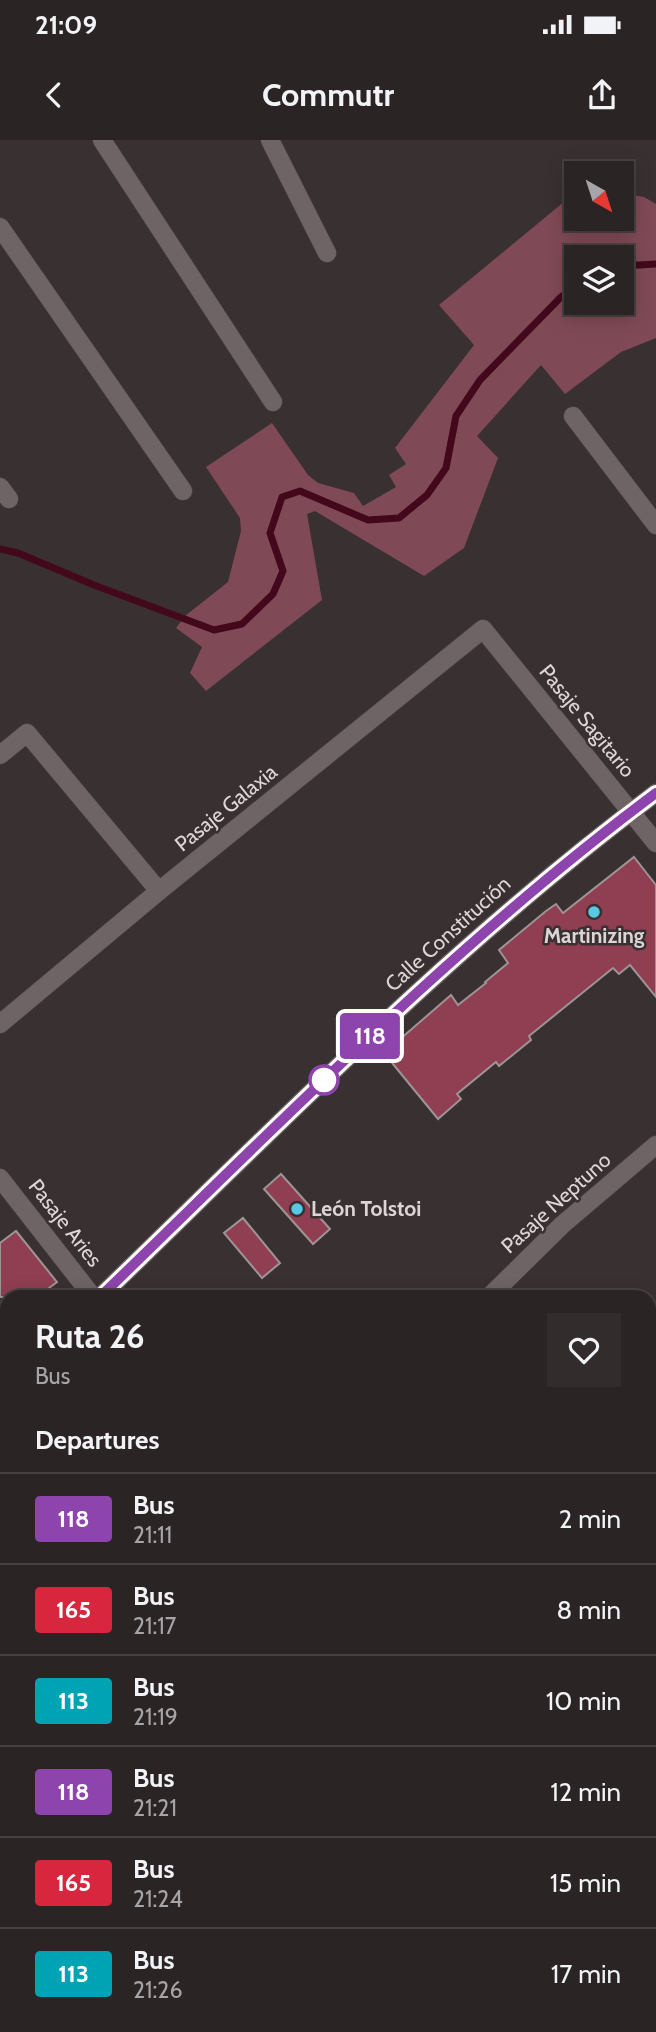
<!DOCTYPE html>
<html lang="en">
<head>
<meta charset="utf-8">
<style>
  :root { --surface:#2b2425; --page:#332c2d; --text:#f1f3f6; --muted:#a6a4a7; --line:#474142 }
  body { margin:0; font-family:Cabin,sans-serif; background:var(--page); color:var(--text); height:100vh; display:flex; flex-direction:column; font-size:26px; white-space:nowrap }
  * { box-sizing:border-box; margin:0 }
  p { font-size:23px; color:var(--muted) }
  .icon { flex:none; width:38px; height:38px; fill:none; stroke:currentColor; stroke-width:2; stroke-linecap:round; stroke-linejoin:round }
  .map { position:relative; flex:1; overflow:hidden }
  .sheet { position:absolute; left:0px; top:1150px; width:656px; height:744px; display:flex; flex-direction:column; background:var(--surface); border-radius:21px 21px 0 0; box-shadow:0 4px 18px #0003,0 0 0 2px var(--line) }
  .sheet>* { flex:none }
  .badge { padding:0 14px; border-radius:5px; font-size:24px; line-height:46px }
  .needle { width:46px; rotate:141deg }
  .controls { position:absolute; left:564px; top:21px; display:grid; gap:14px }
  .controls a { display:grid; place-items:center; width:70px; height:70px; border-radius:0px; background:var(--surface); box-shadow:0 4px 18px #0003,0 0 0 2px var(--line); font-size:35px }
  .map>.badge { position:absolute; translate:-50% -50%; box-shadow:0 0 0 4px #fff }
  h2 { padding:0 35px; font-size:26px; line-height:63px }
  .round { display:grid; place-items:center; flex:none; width:74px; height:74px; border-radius:0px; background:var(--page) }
  .head { display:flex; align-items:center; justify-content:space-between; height:119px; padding:0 35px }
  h1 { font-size:33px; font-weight:700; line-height:52px }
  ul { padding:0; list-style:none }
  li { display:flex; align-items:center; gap:21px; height:91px; padding:0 35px; border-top:2px solid var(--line) }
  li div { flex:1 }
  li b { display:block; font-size:26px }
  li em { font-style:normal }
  li .badge { min-width:77px; font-weight:700; text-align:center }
  .status { display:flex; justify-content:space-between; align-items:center; height:49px; padding:0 35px; background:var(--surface); direction:ltr }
  .status svg { height:19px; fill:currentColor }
  header { display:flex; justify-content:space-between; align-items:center; height:91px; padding:0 35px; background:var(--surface); font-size:32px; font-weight:700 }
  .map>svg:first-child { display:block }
</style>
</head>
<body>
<div class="status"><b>21:09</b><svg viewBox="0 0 49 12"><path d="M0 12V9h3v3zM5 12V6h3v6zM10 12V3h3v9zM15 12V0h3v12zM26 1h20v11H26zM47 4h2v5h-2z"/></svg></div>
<header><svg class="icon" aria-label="back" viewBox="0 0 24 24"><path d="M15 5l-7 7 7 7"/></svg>Commutr<svg class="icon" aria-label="share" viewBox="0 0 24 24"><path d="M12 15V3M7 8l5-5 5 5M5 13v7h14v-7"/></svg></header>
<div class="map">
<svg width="656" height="1892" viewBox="0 0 656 1892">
  <rect width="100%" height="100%" fill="#393031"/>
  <polygon fill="#49393c" points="300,1887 412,1887 411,1892 302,1892"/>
  <g fill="#7f4a55" fill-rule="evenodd">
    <path d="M576,52V79H621V53L644,57L656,64V198L621,212L565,254L541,225L477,296L498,318L464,408L424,436L315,371L307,374L322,460L206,551L190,533L202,507L176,488L185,476L228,442L241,391L240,378L206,327L272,283L308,335L318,343L354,353L363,366L396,347L389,335L406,324L395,308L474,205L439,165ZM576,117H621V163H576Z"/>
    <polygon points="656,1498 656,1779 649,1771 649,1504"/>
    <polygon points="362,1887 362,1886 600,1887 596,1892 363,1892"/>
  </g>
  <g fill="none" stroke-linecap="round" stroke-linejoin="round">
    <g stroke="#43081c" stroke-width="7">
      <polyline points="621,126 656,124"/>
      <polyline points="0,409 18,413 94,445 214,490 242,484 273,454 283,431 270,393 282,357 300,351 368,380 399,378 427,355 446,328 456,276 480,240 561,157 576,146"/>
      <polyline points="649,1620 656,1616"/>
      <polyline points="446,1892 449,1886"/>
    </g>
  </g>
  <g fill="#903e52" stroke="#9e9395" stroke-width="2">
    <polygon points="634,717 656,745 656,857 630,825 619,834 613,828 529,896 531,900 499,926 496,922 457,954 461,959 438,979 384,913 451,855 458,865 486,843 485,842 508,823 499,810 546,771 556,764 563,773"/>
    <polygon points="281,1034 330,1089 313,1104 264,1049"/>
    <polygon points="243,1078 280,1123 262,1138 224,1093"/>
    <polygon points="16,1091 57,1142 37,1157 0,1157 0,1103"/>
  </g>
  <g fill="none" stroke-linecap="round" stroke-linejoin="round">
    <defs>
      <g id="street">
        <polyline points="102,0 273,262"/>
        <polyline points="270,0 327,113"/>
        <polyline points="0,87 183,351"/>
        <polyline points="573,276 656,385"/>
        <polyline points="0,347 9,359"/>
        <polyline points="0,615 27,593 159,751"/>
        <polyline points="0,884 159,751 483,489 656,703"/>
        <polyline points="0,1038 93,1157"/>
        <polyline points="489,1157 562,1085 656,1005"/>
        <polyline points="649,1343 656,1336"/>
        <polyline points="649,1882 656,1875"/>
        <polyline points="83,1892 90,1886"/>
      </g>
      <g id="secondary">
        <path d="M100,1157C280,983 455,803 656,653"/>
        <polyline points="0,1252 7,1245"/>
        <polyline points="0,1498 7,1507"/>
        <polyline points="259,1886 261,1892"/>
      </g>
    </defs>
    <use href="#street" stroke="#554d4e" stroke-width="19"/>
    <use href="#secondary" stroke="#554d4e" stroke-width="19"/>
    <use href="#street" stroke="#6f6465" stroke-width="18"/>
    <use href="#secondary" stroke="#6f6465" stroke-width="18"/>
  </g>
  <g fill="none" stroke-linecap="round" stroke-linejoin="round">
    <defs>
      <path id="line" d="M100,1157C280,983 455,803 656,653"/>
    </defs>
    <use href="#line" stroke="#fff" stroke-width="16"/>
    <use href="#line" stroke="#8e44ad" stroke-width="10"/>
  </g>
  <g fill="#59c8e4" stroke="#393031" stroke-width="2.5">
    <circle cx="594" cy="772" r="7"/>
    <circle cx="297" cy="1069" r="7"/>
  </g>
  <circle fill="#fff" stroke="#8e44ad" stroke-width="3.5" cx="324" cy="940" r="14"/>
  <g text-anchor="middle" stroke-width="5" stroke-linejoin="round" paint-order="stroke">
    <g font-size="21" fill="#dcd5d6" stroke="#393031">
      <text transform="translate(587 581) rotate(51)" y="7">Pasaje Sagitario</text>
      <text transform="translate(226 668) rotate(-39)" y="7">Pasaje Galaxia</text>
      <text transform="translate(448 794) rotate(-42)" y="7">Calle Constitución</text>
      <text transform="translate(556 1063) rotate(-42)" y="7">Pasaje Neptuno</text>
      <text transform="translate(65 1083) rotate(52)" y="7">Pasaje Aries</text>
    </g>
    <g font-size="21" font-weight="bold" fill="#dcd5d6" stroke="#393031">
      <text x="594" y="803">Martinizing</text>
      <text x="311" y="1076" text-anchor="start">León Tolstoi</text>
    </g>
  </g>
</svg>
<div class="controls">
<a><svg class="needle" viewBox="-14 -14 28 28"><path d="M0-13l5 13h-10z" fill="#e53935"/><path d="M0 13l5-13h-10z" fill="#a6a4a7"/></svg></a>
<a><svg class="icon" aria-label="layers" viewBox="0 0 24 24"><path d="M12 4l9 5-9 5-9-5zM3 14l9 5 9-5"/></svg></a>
</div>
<b class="badge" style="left:370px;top:896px;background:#8e44ad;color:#fff">118</b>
<section class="sheet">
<div class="head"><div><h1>Ruta 26</h1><p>Bus</p></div><a class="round"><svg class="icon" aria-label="heart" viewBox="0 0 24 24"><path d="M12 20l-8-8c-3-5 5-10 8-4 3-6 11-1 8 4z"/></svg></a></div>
<h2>Departures</h2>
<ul>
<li><span class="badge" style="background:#8e44ad;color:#fff">118</span><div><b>Bus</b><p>21:11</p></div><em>2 min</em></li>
<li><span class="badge" style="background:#d7263d;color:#fff">165</span><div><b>Bus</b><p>21:17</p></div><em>8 min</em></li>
<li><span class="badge" style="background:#00a3b4;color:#fff">113</span><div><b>Bus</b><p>21:19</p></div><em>10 min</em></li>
<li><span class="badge" style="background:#8e44ad;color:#fff">118</span><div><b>Bus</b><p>21:21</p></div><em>12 min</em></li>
<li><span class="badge" style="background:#d7263d;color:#fff">165</span><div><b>Bus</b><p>21:24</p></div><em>15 min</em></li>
<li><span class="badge" style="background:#00a3b4;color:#fff">113</span><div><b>Bus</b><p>21:26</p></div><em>17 min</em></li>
</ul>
</section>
</div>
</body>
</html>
